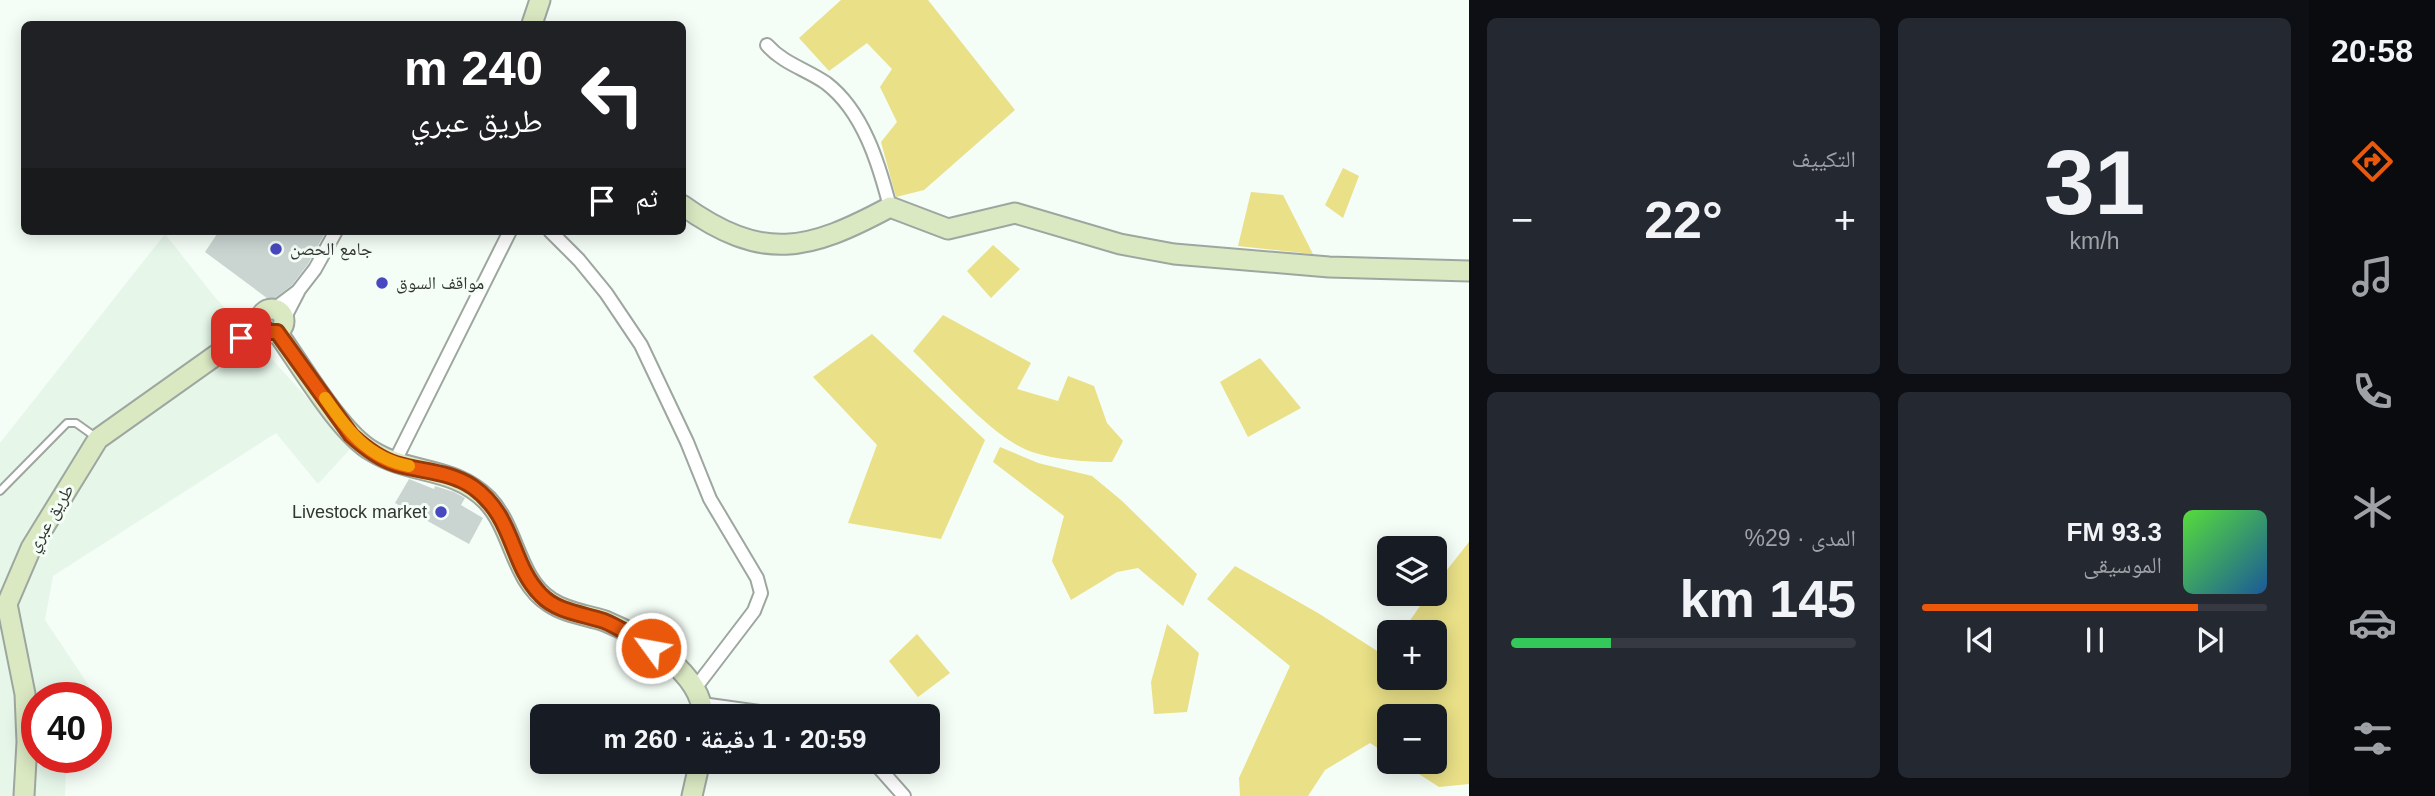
<!DOCTYPE html>
<html lang="ar">
<head>
<meta charset="utf-8">
<style>
	body { margin:0; font-family:Arial,"Noto Naskh Arabic",sans-serif; background:#242831; color:#f1f3f6; direction:rtl; height:100vh; display:flex; flex-direction:column; font-size:26px; white-space:nowrap }
	* { box-sizing:border-box; margin:0 }
	p { font-size:23px; color:#9ea1a6 }
	.icon { flex:none; width:38px; height:38px; fill:none; stroke:currentColor; stroke-width:2; stroke-linecap:round; stroke-linejoin:round }
	.map { position:relative; flex:1; overflow:hidden; direction:ltr }
	.drawer { display:flex; flex-direction:column; gap:18px; padding:18px; background:#0d0f14; width:840px }
	.drawer>* { flex:none }
	.guide { position:absolute; left:21px; top:21px; width:665px; height:214px; border-radius:10px; box-shadow:0 4px 18px #0003; direction:rtl; background:#202124; color:#fff; overflow:hidden }
	.fabs { position:absolute; left:1377px; top:536px; display:grid; gap:14px }
	.fabs a { display:grid; place-items:center; width:70px; height:70px; border-radius:10px; background:#171b24; box-shadow:0 4px 18px #0003; font-size:35px }
	.speed { position:absolute; left:21px; top:682px; display:flex; gap:14px; font-size:35px; font-weight:700; text-align:center }
	.speed>* { display:grid; place-content:center; width:91px; height:91px; border-radius:50%; background:#171b24; box-shadow:0 4px 18px #0003; line-height:1 }
	.speed .limit { border:10px solid #d22; background:#fff; color:#111 }
	.pin { position:absolute; display:grid; place-items:center; width:60px; height:60px; color:#fff; margin:-30px; border-radius:14px; box-shadow:0 4px 10px #0006 }
	.me { position:absolute; width:77px; margin:-38px; rotate:302deg; stroke-linejoin:round; filter:drop-shadow(0 0 5px #0008) }
	.turn { display:flex; align-items:center; gap:24px; height:147px; padding:0 28px; font-size:32px }
	.turn .icon { width:91px; height:91px; stroke-width:2.5 }
	.turn b { display:block; font-size:49px; line-height:60px }
	.then { display:flex; align-items:center; height:66px; padding:0 28px; background:#0003; gap:14px; font-size:26px }
	.big { font-size:52px; font-weight:700; line-height:1.1 }
	.drawer .widget { flex:1; display:flex; flex-direction:column; justify-content:center; gap:10px; min-width:0; padding:0 24px; border-radius:10px; background:#242831 }
	.drawer .dial { align-items:center; gap:0 }
	.dial b { font-size:91px; line-height:1 }
	.song { display:flex; align-items:center; gap:21px }
	.cover { width:84px; height:84px; border-radius:10px; background:linear-gradient(135deg,hsl(110 70% 55%),hsl(210 70% 35%)) }
	.played { height:7px; border-radius:4px; background:linear-gradient(90deg,#ea580c 80%,#363941 80%) }
	.keys { display:flex; justify-content:space-around; direction:ltr }
	.heat { display:flex; justify-content:space-between; align-items:center; font-size:38px; direction:ltr }
	.charge { height:10px; border-radius:5px; background:linear-gradient(90deg,#34c759 29%,#363941 0) }
	.drawer .tiles { flex:1; display:grid; gap:18px; grid-template-columns:repeat(2,1fr) }
	.trip { position:absolute; left:530px; top:704px; width:410px; height:70px; border-radius:10px; background:#171b24; box-shadow:0 4px 18px #0003; font-weight:700; line-height:70px; text-align:center; direction:rtl }
	main { display:flex; flex:1; min-height:0 }
	.dock { display:flex; flex-direction:column; width:126px; justify-content:space-around; align-items:center; background:#090b0e; color:#9ea1a6 }
	.dock .icon { width:49px; height:49px }
	.dock .active { color:#ea580c }
	.dock b { font-size:32px; color:#f1f3f6 }
	.map>svg:first-child { display:block }
	.built { fill:#e6f6e9 }
	.green { fill:#e9e087 }
	.building { fill:#cad5d2 }
	.lines { fill:none; stroke-linecap:round; stroke-linejoin:round }
	.lane-casing { stroke:#9ea6a0; stroke-width:10 }
	.street-casing { stroke:#9ea6a0; stroke-width:16 }
	.secondary-casing { stroke:#9ea6a0; stroke-width:23 }
	.lane { stroke:#fff; stroke-width:6 }
	.street { stroke:#fff; stroke-width:12 }
	.secondary { stroke:#dbe9c3; stroke-width:19 }
	.route-casing { stroke:#983908; stroke-width:18 }
	.route { stroke:#ea580c; stroke-width:12 }
	.slow { stroke:#f59e0b; stroke-width:12 }
	.poi-dot { fill:#4849bf; stroke:#f4fdf6; stroke-width:2.5 }
	.labels { text-anchor:middle; dominant-baseline:central; stroke-width:6; stroke-linejoin:round; paint-order:stroke }
	.poi-label { font-size:18px; fill:#323532; stroke:#f4fdf6; text-anchor:start }
	.street-label { font-size:18px; fill:#323532; stroke:#f4fdf6 }
</style>
</head>
<body>
<main>
<nav class="dock">
<b>20:58</b>
<svg class="icon active" aria-label="directions" viewBox="0 0 24 24"><path d="M12 3l9 9-9 9-9-9zM9 14v-3h6M13 9l2 2-2 2"/></svg>
<svg class="icon" aria-label="music" viewBox="0 0 24 24"><path d="M9 18V5l10-2v13"/><circle cx="6" cy="18" r="3"/><circle cx="16" cy="16" r="3"/></svg>
<svg class="icon" aria-label="phone" viewBox="0 0 24 24"><path d="M5 4h4l2 5-3 2q2 4 5 5l2-3 5 2v4C11 20 4 13 5 4z"/></svg>
<svg class="icon" aria-label="climate" viewBox="0 0 24 24"><path d="M12 3v18M4 7l16 10M4 17L20 7"/></svg>
<svg class="icon" aria-label="car" viewBox="0 0 24 24"><path d="M5 17H2v-5l4-1 3-4h7l3 4 3 1v5h-3M9 17h6M6 11h13"/><circle cx="7" cy="17" r="2"/><circle cx="17" cy="17" r="2"/></svg>
<svg class="icon" aria-label="filters" viewBox="0 0 24 24"><path d="M4 7h16M4 17h16"/><circle cx="9" cy="7" r="2"/><circle cx="15" cy="17" r="2"/></svg>
</nav>
<section class="drawer">
<div class="tiles">
<div class="widget dial"><b>31</b><p>km/h</p></div>
<div class="widget"><p>التكييف</p>
<div class="heat"><a>−</a><b class="big">22°</b><a>+</a></div>
</div>
<div class="widget">
<div class="song"><i class="cover"></i><div><b>93.3 FM</b><p>الموسيقى</p></div></div>
<div class="played"></div>
<div class="keys"><svg class="icon" aria-label="previous" viewBox="0 0 24 24"><path d="M18 5L8 12l10 7zM5 5v14"/></svg><svg class="icon" aria-label="pause" viewBox="0 0 24 24"><path d="M8 5v14M16 5v14"/></svg><svg class="icon" aria-label="next" viewBox="0 0 24 24"><path d="M6 5l10 7-10 7zM19 5v14"/></svg></div>
</div>
<div class="widget"><p>المدى · 29%</p><b class="big">145 km</b><div class="charge"></div></div>
</div>
</section>
<div class="map">
<svg width="1469" height="796" viewBox="0 0 1469 796">
	<rect width="100%" height="100%" fill="#f4fdf6"/>
	<path class="built" d="M 165,234 L 214,296 L 352,447 L 318,484 L 276,433 L 53,576 L 45,620 L 95,695 L 92,698 L 37,698 L 37,758 L 66,758 L 65,796 L 0,796 L 0,443 Z"/>
	<path class="green" d="M 841,0 L 928,0 L 1015,110 L 924,190 L 896,197 L 881,142 L 897,122 L 880,87 L 892,69 L 867,43 L 829,71 L 799,38 Z
		M 1343,168 L 1359,176 L 1343,218 L 1325,205 Z
		M 1251,192 L 1283,195 L 1313,254 L 1238,246 Z
		M 993,245 L 1020,269 L 991,298 L 967,271 Z
		M 943,315 L 1031,363 L 1017,389 L 1058,401 L 1068,376 L 1094,386 L 1107,423 L 1123,441 L 1112,462 C 1086,462 1057,460 1032,452 C 995,440 942,379 913,351 Z
		M 872,334 L 985,440 L 941,539 L 848,523 L 877,445 L 813,377 Z
		M 1260,358 L 1301,408 L 1248,437 L 1220,382 Z
		M 1000,447 L 1038,463 L 1092,476 L 1121,500 L 1197,574 L 1183,606 L 1138,568 L 1117,572 L 1071,600 L 1052,561 L 1064,516 L 993,462 Z
		M 1469,542 L 1469,784 L 1439,787 L 1399,761 L 1435,761 L 1435,716 L 1390,716 L 1389,755 L 1370,743 L 1325,770 L 1308,796 L 1240,796 L 1239,778 L 1290,666 L 1207,599 L 1235,566 L 1318,613 L 1385,656 L 1389,650 L 1390,677 L 1435,677 L 1435,632 L 1402,632 L 1429,593 L 1435,593 L 1435,585 Z
		M 1167,624 L 1199,653 L 1187,712 L 1154,714 L 1151,682 Z
		M 917,634 L 950,673 L 918,697 L 889,661 Z"/>
	<path class="building" d="M 219,231 L 326,231 L 308,264 L 292,285 L 271,301 L 205,252 Z
		M 409,479 L 434,489 L 435,486 L 454,492 L 465,498 L 461,505 L 483,518 L 469,544 L 395,503 Z"/>
	<g class="lines">
		<g class="lane-casing">
			<path id="lane" d="M 0,491 L 67,423 L 76,423 L 97,438"/>
		</g>
		<g class="street-casing">
			<path id="street" d="M 767,45 C 784,64 806,69 826,83 C 863,111 879,164 890,207
				M 550,231 L 579,260 L 606,293 L 641,345 L 687,442 L 710,499 L 757,578 L 761,593 L 754,611 L 696,687
				M 274,309 L 298,291 L 315,269 L 336,231
				M 284,319 L 298,292
				M 394,463 L 510,231
				M 702,704 L 790,716
				M 873,761 L 904,796"/>
		</g>
		<g class="secondary-casing">
			<path id="secondary" d="M 532,24 L 540,0
				M 682,205 C 763,263 808,251 890,207 L 948,229 L 1015,213 L 1120,244 L 1174,254 L 1329,267 L 1469,271
				M260 321a12 12 0 1 1 24 0a12 12 0 1 1-24 0Z
				M 277,332 C 300,364 340,433 372,451 C 411,475 453,466 487,500 C 515,529 515,580 550,602 C 566,613 587,615 605,621 C 642,636 702,673 703,716
				M 24,796 L 27,742 L 25,694 L 7,604 L 31,548 L 98,439 L 260,324
				M 692,796 L 700,761"/>
		</g>
		<use href="#lane" class="lane"/>
		<use href="#street" class="street"/>
		<use href="#secondary" class="secondary"/>
	</g>
	<g class="lines">
		<g class="route-casing">
			<path id="route" d="M 241,338 L 260,324 L 269,332 L 277,332 L 351,435 C 364,447 380,459 396,464 C 423,472 449,471 473,487 C 515,517 510,564 541,595 C 557,612 583,614 604,621 C 621,628 636,638 651,648"/>
		</g>
		<use href="#route" class="route"/>
		<path class="slow" d="M 325,398 C 347,430 368,458 409,466"/>
	</g>
	<g class="poi-dot">
		<circle cx="276" cy="249" r="7"/>
		<circle cx="382" cy="283" r="7"/>
		<circle cx="441" cy="512" r="7"/>
	</g>
	<g class="labels">
		<g class="poi-label">
			<text x="290" y="249">جامع الحصن</text>
			<text x="396" y="283">مواقف السوق</text>
			<text x="427" y="512" text-anchor="end">Livestock market</text>
		</g>
		<g class="street-label">
			<text transform="translate(50 518) rotate(-59)">طريق عبري</text>
		</g>
	</g>
</svg>
<div class="fabs">
<a><svg class="icon" aria-label="layers" viewBox="0 0 24 24"><path d="M12 4l9 5-9 5-9-5zM3 14l9 5 9-5"/></svg></a>
<a>+</a>
<a>−</a>
</div>
<div class="speed"><div class="limit">40</div></div>
<div class="pin" style="left:241px;top:338px;background:#d93025"><svg class="icon" aria-label="arrive" viewBox="0 0 24 24"><path d="M6 21V4h12l-3 4 3 4H6"/></svg></div>
<svg class="me" style="left:651px;top:648px" viewBox="-20 -20 40 40"><circle r="17" fill="#ea580c" stroke="#fff" stroke-width="3"/><path d="M0-11L8 9 0 5-8 9z" fill="#fff"/></svg>
<div class="trip">20:59 · 1 دقيقة · 260 m</div>
<div class="guide">
<div class="turn"><svg class="icon" aria-label="left" viewBox="0 0 24 24"><path d="M17 20v-9H6M10 6l-5 5 5 5"/></svg><div><b>240 m</b>طريق عبري</div></div>
<div class="then">ثم<svg class="icon" aria-label="arrive" viewBox="0 0 24 24"><path d="M6 21V4h12l-3 4 3 4H6"/></svg></div>
</div>
</div>
</main>
</body>
</html>
